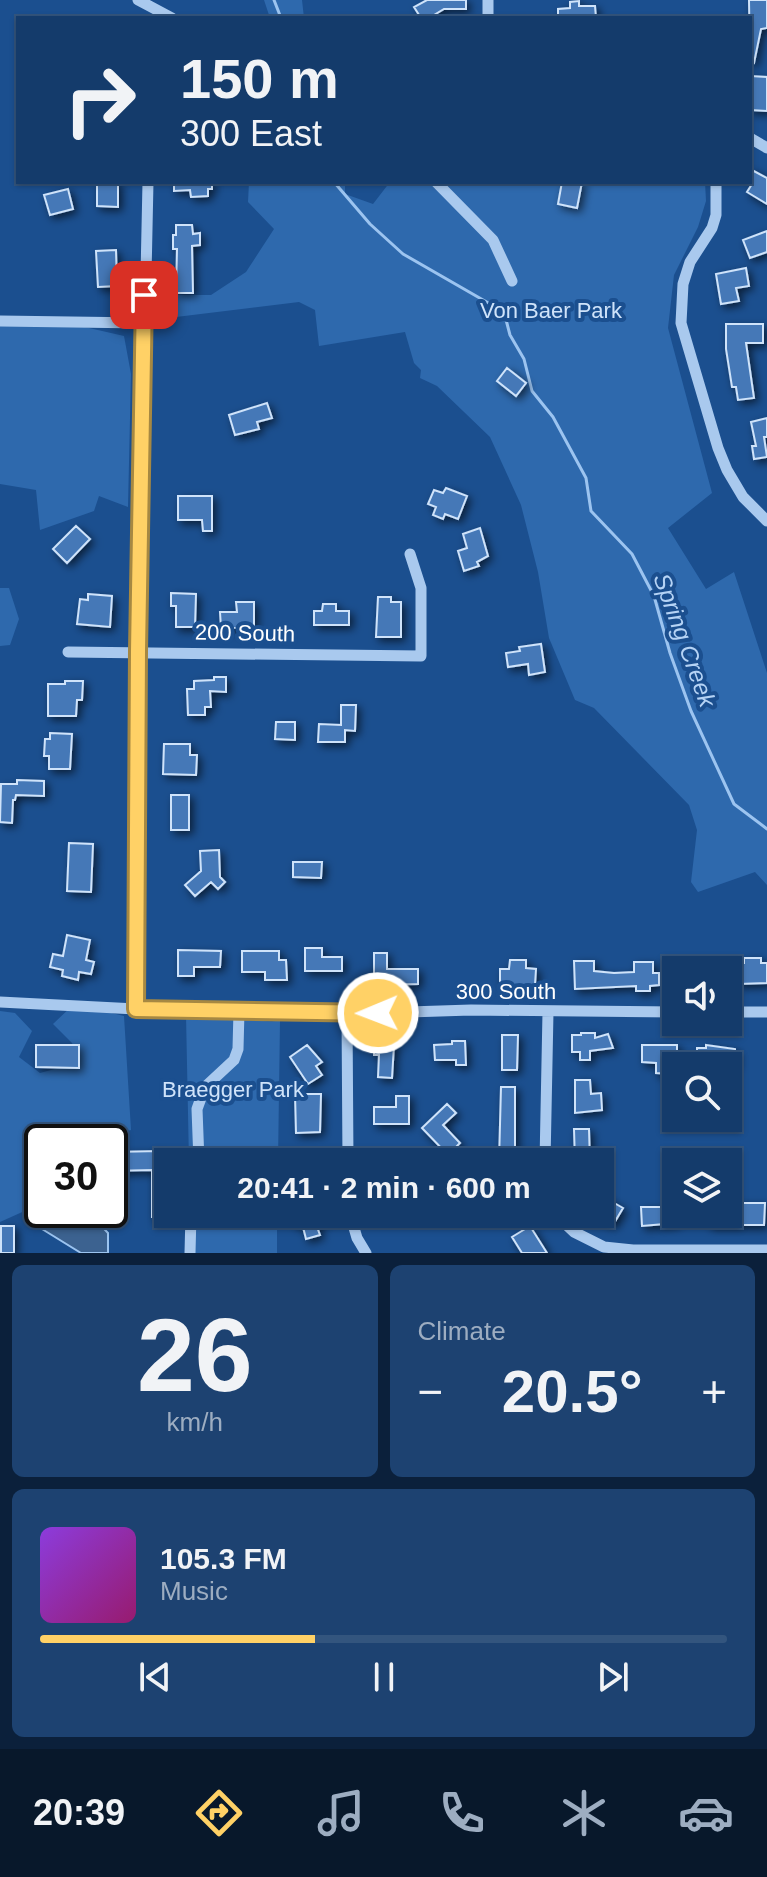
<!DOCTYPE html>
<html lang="en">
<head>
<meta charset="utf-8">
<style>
	body { margin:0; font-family:Arial,sans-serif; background:#1d4271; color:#f1f3f6; height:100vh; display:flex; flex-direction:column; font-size:30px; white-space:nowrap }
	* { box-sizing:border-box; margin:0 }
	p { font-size:26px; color:#9dadc1 }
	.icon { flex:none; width:44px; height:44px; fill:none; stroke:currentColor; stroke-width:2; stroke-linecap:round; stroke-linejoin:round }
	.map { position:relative; height:1253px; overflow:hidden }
	.details { display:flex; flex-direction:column; gap:12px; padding:12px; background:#0b203b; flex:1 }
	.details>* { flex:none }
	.hud { position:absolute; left:16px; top:16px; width:736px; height:168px; border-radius:0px; box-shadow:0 2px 6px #0004,0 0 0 2px #33557e; background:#143b6b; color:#f1f3f6; overflow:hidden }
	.controls { position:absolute; left:662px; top:956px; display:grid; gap:16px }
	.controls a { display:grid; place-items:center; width:80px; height:80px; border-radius:0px; background:#143b6b; box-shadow:0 2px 6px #0004,0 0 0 2px #33557e; font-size:40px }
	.speed { position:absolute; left:24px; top:1124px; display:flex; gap:16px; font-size:40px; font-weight:700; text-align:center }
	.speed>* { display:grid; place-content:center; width:104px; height:104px; border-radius:50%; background:#143b6b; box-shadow:0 2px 6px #0004,0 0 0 2px #33557e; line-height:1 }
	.speed .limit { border:4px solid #111; border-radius:12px; background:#fff; color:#111 }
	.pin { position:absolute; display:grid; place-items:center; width:68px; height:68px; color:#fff; margin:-34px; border-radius:16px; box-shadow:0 4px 12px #0006 }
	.me { position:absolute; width:88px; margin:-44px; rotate:269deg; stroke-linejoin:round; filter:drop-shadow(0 0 6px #0008) }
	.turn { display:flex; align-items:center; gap:28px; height:168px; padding:0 32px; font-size:36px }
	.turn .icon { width:104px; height:104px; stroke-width:2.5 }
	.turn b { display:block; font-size:56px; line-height:68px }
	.big { font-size:60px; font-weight:700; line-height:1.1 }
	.details .widget { flex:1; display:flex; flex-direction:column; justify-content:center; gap:12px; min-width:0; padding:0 28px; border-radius:12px; background:#1d4271 }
	.details .dial { align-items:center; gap:0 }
	.dial b { font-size:104px; line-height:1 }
	.song { display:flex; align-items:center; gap:24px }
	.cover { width:96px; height:96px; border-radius:12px; background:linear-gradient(135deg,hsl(270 70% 55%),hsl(320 70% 35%)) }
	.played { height:8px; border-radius:4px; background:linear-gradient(90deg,#ffd166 40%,#33557e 40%) }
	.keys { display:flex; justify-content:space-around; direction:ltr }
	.heat { display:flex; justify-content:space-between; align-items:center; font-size:44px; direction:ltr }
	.details .tiles { flex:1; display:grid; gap:12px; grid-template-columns:1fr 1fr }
	.widget:last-child { grid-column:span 2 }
	.trip { position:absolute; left:154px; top:1148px; width:460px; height:80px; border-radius:0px; background:#143b6b; box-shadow:0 2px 6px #0004,0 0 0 2px #33557e; font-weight:700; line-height:80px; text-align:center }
	.dock { display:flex; height:128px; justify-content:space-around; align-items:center; background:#08182b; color:#9dadc1 }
	.dock .icon { width:56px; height:56px }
	.dock .selected { color:#ffd166 }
	.dock b { font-size:36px; color:#f1f3f6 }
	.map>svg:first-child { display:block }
	.green { fill:#2e69ad }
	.water { fill:#3c6290; stroke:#9cc4f0; stroke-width:2 }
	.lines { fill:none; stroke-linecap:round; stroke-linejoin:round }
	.stream { stroke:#9cc4f0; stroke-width:3 }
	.building { fill:#4478b7; stroke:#cfe3fa; stroke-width:2; filter:url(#shadow) }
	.minor { stroke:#a9c9ee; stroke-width:11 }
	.route-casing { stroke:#a68842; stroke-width:20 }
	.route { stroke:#ffd166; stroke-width:14 }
	.labels { text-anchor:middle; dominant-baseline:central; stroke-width:8; stroke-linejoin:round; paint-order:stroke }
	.park-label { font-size:22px; fill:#cfe3fa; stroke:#1b4f8f }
	.street-label { font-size:22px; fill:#fff; stroke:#1b4f8f }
	.water-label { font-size:24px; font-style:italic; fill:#b5d3f5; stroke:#1b4f8f }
</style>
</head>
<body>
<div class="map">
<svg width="767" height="1253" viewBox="0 0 767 1253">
	<defs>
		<filter id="shadow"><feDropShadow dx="3.5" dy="3.5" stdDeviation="4" flood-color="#0009"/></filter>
	</defs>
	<rect width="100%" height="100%" fill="#1b4f8f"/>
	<path class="green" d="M 264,0 L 302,0 L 304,18 L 270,18 Z
		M 249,182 L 345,182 L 345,194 L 373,204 L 390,182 L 705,182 L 706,201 L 698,227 L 674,275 L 668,328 L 712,493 L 668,528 L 706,589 L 734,572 L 767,673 L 767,885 L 755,872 L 698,892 L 691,882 L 697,830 L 689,805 L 594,708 L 575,700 L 549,638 L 538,572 L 521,505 L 490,437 L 437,386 L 420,378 L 421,370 L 414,363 L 405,332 L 319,346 L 315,310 L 299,302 L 168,318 L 156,310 L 160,295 L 211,295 L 246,272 L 274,229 L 248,202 Z
		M 0,324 L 76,325 L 124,336 L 131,374 L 128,507 L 99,496 L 94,511 L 40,530 L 36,490 L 0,484 Z
		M 0,588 L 9,588 L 19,619 L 10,645 L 0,646 Z
		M 74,1004 L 124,1016 L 131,1130 L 94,1142 L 42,1142 L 42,1170 L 29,1209 L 0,1222 L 0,1011 L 15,1013 L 32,1031 L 19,1057 L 40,1073 L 80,1062 L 72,1043 L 53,1024 Z
		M 186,1015 C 218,1017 248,1022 280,1021 L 278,1162 L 189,1162 Z
		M 191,1214 L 277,1214 L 277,1253 L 193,1253 Z"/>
	<path class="water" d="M 27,1202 L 42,1202 L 42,1210 C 74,1210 86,1208 108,1233 L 108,1253 L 81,1253 L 29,1221 Z"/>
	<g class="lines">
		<path class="stream" d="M 274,0 L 281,18
			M 334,182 L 370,224 L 403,254 L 504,312 L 510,335 L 524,359 L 532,391 L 553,417 L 586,478 L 591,511 L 632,554 L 654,596 L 670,653 L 691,711 L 734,804 L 767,829"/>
	</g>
	<path class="building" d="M 427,0 L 466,0 L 466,9 L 444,9 L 429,18 L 421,18 L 414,7 Z
		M 749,0 L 767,0 L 767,28 L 761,29 L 754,63 L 750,62 Z
		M 579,1 L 579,6 L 595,6 L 596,18 L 558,18 L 558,9 L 570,8 L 570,2 Z
		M 750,76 L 767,77 L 767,111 L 750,110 Z
		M 750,169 L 767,178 L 767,204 L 747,192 L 752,184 Z
		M 97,182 L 118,183 L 118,207 L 97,206 Z
		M 174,182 L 212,182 L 212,189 L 208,189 L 208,196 L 191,197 L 190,190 L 174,191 Z
		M 562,182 L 582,182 L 577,208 L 558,204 Z
		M 68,189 L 73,209 L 50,215 L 44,195 Z
		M 176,225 L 192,225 L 193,234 L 200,233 L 200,245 L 192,246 L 193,293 L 176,293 L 177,249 L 173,249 L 173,235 L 176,235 Z
		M 767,231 L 767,252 L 750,258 L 743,240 Z
		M 116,250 L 117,286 L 98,287 L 96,251 Z
		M 746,268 L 749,286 L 736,288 L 739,301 L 721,304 L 716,274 Z
		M 726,324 L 763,324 L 763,343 L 746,343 L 754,398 L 738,400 L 736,387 L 732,387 L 726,349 Z
		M 507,368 L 526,383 L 516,396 L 497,381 Z
		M 267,403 L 272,418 L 257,422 L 259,429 L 235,435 L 229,415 Z
		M 767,418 L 767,437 L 764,437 L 767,457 L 754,459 L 752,446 L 756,446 L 751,422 Z
		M 446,488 L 467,496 L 458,519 L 445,514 L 443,519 L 433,515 L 436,507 L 428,504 L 434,490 L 443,493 Z
		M 178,496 L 212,496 L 212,531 L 203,531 L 202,520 L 178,520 Z
		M 76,526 L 90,539 L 67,563 L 53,549 Z
		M 480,528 L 488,556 L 477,562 L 479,566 L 464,571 L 458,551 L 467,548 L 463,534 Z
		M 171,593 L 196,594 L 195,627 L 176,627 L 176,606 L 171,606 Z
		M 88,594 L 112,596 L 110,627 L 77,624 L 80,599 L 88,600 Z
		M 378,597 L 391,597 L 391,602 L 401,602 L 401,637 L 376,637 Z
		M 236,602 L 254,602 L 254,628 L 221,628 L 220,612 L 237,612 Z
		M 323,604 L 336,604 L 336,611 L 349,611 L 349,625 L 314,625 L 314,611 L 322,611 Z
		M 541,644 L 545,672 L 529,675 L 528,664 L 508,667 L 506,653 L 520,651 L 519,647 Z
		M 214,677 L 226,677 L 226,692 L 210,691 L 211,707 L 205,707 L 205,715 L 188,715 L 187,689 L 194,689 L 194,681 L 214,680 Z
		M 65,681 L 83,681 L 82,700 L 77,700 L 76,716 L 48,716 L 48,684 L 65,684 Z
		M 341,705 L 356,705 L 355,731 L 345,730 L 345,742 L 318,742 L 319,724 L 341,725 Z
		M 276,722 L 295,722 L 295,740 L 275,739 Z
		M 50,733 L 72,734 L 70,769 L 49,769 L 49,756 L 44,756 L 45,739 L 50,739 Z
		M 164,744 L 190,744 L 190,755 L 197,755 L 196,775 L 163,774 Z
		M 17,780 L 44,781 L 44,796 L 16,795 L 15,800 L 13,800 L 12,823 L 0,822 L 1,784 L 17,784 Z
		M 171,795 L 189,795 L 189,830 L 171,830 Z
		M 69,843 L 93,844 L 91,892 L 67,891 Z
		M 219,850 L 220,877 L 225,882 L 218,889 L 211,882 L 195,896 L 185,885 L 201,871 L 200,851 Z
		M 293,862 L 322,862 L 321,878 L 293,877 Z
		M 67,935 L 90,940 L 86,960 L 94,962 L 91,974 L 79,972 L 78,980 L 62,976 L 63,970 L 50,967 L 53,954 L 63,956 Z
		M 305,948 L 322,948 L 322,957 L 342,957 L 342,971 L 305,971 Z
		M 178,950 L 221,951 L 220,967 L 194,967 L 194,976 L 178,976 Z
		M 242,951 L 279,951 L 279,960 L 286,960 L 287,980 L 265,980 L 265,972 L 242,972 Z
		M 374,953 L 387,953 L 387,969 L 418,969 L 418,984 L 374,985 Z
		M 744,958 L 761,958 L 761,963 L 767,963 L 767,983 L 738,984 L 738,963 L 744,963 Z
		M 510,960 L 526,960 L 526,968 L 536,969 L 535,985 L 500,985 L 500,969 L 509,969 Z
		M 574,961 L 594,961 L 594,971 L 614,973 L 634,972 L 634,962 L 653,962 L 653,973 L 659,973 L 659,985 L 650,986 L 650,991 L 636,991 L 636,986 L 575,989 Z
		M 581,1033 L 595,1033 L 595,1038 L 608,1034 L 613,1048 L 590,1051 L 590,1060 L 580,1060 L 580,1052 L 572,1052 L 572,1035 L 581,1035 Z
		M 502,1035 L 518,1035 L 517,1070 L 502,1070 Z
		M 452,1041 L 465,1041 L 466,1065 L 456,1065 L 456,1060 L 435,1060 L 434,1045 L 452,1044 Z
		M 374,1044 L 394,1045 L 392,1078 L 378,1077 L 379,1055 L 374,1055 Z
		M 36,1045 L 79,1045 L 79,1068 L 36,1067 Z
		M 307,1045 L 322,1062 L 316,1066 L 322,1075 L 308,1084 L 290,1057 Z
		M 642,1045 L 677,1045 L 677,1064 L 669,1064 L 669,1074 L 656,1073 L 656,1063 L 642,1062 Z
		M 706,1045 L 735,1049 L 735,1065 L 697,1066 L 697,1048 L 706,1048 Z
		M 575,1080 L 590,1080 L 591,1094 L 601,1093 L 602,1110 L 575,1113 Z
		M 501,1087 L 515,1087 L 515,1162 L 499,1162 Z
		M 295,1094 L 321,1094 L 320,1132 L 296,1133 Z
		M 396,1096 L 409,1096 L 409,1124 L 374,1124 L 374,1107 L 396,1107 Z
		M 447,1104 L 456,1113 L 443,1125 L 460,1143 L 448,1155 L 422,1128 Z
		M 574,1129 L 589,1129 L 590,1162 L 575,1162 Z
		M 161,1151 L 162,1180 L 168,1180 L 168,1217 L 152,1217 L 152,1170 L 110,1171 L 110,1152 Z
		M 600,1195 L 623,1208 L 613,1225 L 600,1218 Z
		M 737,1203 L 765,1203 L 764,1225 L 709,1225 L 709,1214 L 737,1214 Z
		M 641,1207 L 676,1207 L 676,1223 L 642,1226 Z
		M 292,1214 L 324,1214 L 325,1221 L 316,1224 L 320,1235 L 306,1239 L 302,1223 L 295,1225 Z
		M 1,1226 L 14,1226 L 14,1253 L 1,1253 Z
		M 530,1226 L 547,1253 L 522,1253 L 512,1237 Z"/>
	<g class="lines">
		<path class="minor" d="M 138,0 L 172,18
			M 488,18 L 488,0
			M 750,138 L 767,148
			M 436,182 L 493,240 L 512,281
			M 716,182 L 716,215 L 712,228 L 690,262 L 683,284 L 681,323 L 718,448 L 727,470 L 743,497 L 767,521
			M 0,321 L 143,323
			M 68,652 L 421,656 L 421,588 L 410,554
			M 0,1002 L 136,1009 L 347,1014 L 471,1010 L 676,1012
			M 136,1009 L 138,651 L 148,182
			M 728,1012 L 767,1012
			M 347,1014 L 348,1162
			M 348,1161 L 375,1162
			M 199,1162 L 197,1109 L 205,1087 L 234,1060 L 238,1049 L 239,1011
			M 545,1162 L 548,1012
			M 350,1214 L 357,1238 L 366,1253
			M 555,1214 L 574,1232 L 604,1247 L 633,1250 L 767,1250
			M 190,1253 L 191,1214"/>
	</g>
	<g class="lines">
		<g class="route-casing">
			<path id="route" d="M 144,295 L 138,651 L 136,1009 L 378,1013"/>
		</g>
		<use href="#route" class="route"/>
	</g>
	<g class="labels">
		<g class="park-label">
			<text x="551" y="310">Von Baer Park</text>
			<text x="233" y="1089">Braegger Park</text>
		</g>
		<g class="street-label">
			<text transform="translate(245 633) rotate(1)">200 South</text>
			<text x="506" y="991">300 South</text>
		</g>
		<g class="water-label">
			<text transform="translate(685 640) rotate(70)">Spring Creek</text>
		</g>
	</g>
</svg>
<div class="controls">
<a><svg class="icon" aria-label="sound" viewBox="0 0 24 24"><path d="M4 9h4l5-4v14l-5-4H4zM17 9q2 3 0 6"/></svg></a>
<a><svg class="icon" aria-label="search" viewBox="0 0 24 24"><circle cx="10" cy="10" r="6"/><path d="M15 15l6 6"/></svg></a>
<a><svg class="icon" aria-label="layers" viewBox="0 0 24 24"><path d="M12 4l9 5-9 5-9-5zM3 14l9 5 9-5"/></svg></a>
</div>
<div class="speed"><div class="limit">30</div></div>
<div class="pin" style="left:144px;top:295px;background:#d93025"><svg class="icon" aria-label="arrive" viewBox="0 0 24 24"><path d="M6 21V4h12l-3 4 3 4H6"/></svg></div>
<svg class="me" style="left:378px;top:1013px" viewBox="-20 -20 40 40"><circle r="17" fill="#ffd166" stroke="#fff" stroke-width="3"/><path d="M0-11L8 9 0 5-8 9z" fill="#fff"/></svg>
<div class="trip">20:41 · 2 min · 600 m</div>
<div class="hud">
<div class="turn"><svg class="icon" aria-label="right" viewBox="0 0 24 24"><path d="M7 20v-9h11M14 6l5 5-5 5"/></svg><div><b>150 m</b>300 East</div></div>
</div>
</div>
<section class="details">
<div class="tiles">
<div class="widget dial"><b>26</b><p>km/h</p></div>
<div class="widget"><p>Climate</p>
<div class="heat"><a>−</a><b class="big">20.5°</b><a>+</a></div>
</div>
<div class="widget">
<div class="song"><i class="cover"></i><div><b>105.3 FM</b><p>Music</p></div></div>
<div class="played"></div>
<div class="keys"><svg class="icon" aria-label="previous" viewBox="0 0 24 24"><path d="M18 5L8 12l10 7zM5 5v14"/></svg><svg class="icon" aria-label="pause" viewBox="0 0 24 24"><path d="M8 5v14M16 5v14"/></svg><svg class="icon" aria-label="next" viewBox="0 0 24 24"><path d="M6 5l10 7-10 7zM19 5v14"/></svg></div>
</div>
</div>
</section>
<nav class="dock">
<b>20:39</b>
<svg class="icon selected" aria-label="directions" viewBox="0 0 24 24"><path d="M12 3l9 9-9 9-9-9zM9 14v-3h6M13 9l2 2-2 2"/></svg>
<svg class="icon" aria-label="music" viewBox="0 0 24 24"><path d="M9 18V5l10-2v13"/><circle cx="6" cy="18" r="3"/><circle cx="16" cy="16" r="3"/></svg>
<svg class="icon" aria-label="phone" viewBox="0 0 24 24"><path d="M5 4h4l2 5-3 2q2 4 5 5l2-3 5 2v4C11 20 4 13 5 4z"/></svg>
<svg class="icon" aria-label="climate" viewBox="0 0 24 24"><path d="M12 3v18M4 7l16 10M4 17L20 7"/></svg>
<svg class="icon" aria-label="car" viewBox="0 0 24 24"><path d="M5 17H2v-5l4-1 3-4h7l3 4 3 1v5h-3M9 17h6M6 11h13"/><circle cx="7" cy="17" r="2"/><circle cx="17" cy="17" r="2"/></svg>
</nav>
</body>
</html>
